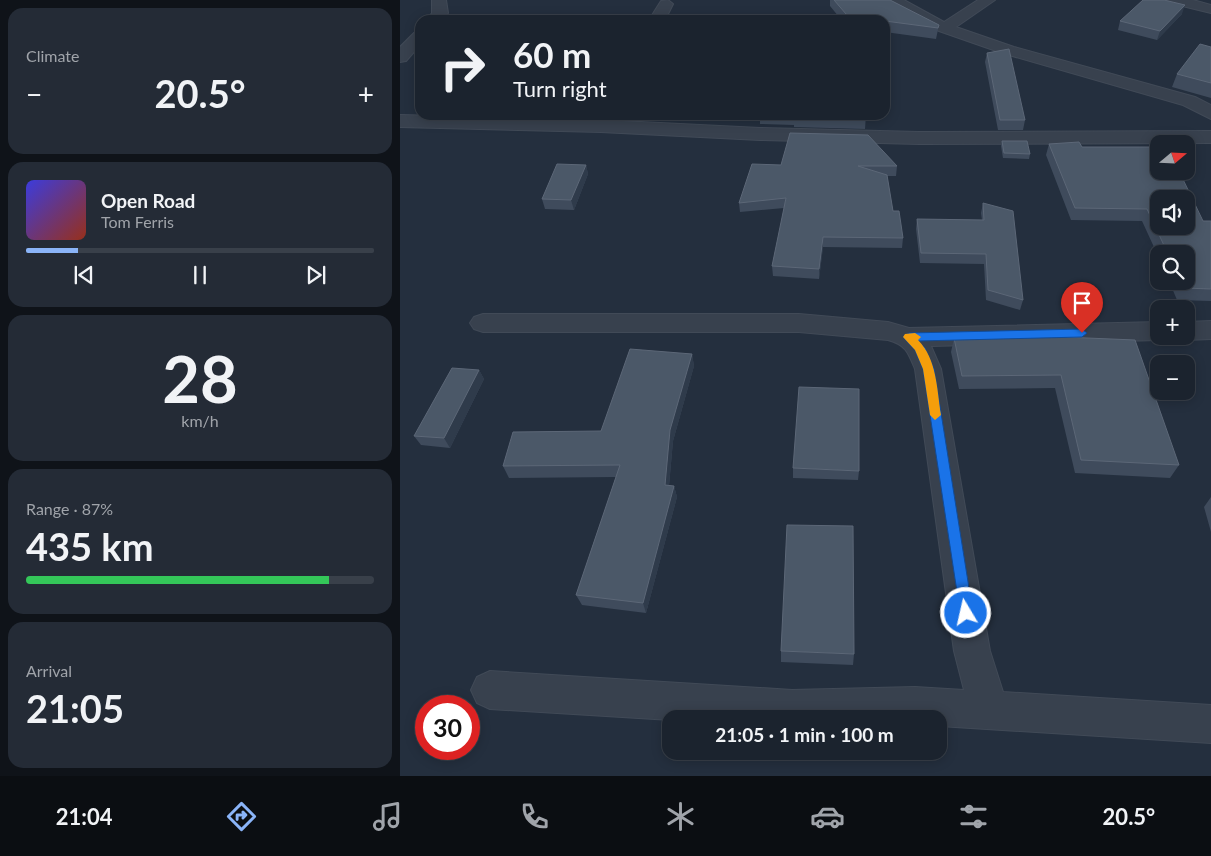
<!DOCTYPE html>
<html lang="en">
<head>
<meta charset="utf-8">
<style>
	body { margin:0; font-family:Lato,sans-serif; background:#242b36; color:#f1f3f6; height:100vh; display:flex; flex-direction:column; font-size:19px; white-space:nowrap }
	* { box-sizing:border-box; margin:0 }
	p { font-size:16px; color:#a0a4aa }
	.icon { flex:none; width:28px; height:28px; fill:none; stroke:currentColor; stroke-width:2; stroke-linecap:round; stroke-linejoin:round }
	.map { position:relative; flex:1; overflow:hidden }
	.drawer { display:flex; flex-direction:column; gap:8px; padding:8px; background:#0f1319; width:400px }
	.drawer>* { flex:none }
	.banner { position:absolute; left:15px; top:15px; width:475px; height:105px; border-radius:15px; box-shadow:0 2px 12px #0003,0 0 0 1px #39404a; background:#1b232e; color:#f1f3f6; overflow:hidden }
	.needle { width:32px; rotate:71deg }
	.tools { position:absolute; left:750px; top:135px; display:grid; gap:10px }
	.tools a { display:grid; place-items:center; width:45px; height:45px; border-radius:10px; background:#1b232e; box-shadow:0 2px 12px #0003,0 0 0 1px #39404a; font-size:25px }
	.speed { position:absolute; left:15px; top:695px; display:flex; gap:10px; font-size:25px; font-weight:700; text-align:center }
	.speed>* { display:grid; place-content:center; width:65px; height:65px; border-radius:50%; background:#1b232e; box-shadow:0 2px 12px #0003,0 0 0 1px #39404a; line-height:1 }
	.speed .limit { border:8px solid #d22; background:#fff; color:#111 }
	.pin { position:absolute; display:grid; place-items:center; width:42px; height:42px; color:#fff; margin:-51px -21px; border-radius:50% 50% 50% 0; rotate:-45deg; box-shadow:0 0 5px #0007 }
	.pin .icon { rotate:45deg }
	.me { position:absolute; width:55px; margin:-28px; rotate:351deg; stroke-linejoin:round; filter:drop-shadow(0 0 4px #0008) }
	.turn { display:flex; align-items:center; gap:18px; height:105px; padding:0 15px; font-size:22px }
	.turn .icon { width:65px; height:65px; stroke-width:2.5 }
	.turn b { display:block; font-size:35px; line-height:42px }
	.big { font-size:38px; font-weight:700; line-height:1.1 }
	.drawer .card { flex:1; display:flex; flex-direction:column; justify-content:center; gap:8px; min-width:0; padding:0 18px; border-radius:15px; background:#242b36 }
	.drawer .dial { align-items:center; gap:0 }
	.dial b { font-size:65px; line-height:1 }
	.song { display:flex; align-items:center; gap:15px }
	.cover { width:60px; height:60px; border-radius:8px; background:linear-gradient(135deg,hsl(240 70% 55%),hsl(10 70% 35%)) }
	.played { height:5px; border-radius:2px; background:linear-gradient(90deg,#8ab4f8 15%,#39404a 15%) }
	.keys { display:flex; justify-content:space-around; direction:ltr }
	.heat { display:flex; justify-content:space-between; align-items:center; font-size:28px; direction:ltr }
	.charge { height:8px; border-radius:4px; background:linear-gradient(90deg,#34c759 87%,#39404a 0) }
	.trip { position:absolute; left:262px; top:710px; width:285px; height:50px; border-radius:15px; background:#1b232e; box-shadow:0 2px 12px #0003,0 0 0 1px #39404a; font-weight:700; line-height:50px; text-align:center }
	.tab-bar { display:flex; height:80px; justify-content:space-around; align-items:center; background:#0b0e12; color:#a0a4aa }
	.tab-bar .icon { width:35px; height:35px }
	.tab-bar .selected { color:#8ab4f8 }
	.tab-bar b { font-size:22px; color:#f1f3f6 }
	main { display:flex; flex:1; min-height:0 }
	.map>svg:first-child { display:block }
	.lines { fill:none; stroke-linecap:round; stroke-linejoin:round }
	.minor-casing { stroke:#414a57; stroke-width:2 }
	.minor { fill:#38414e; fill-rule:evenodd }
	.wall { fill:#3f4b5c }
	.shaded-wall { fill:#2f3b4b }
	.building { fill:#4b5868; stroke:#5c6777; fill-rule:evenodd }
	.route { fill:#1a73e8; stroke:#114b97 }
	.slow { fill:#f59e0b }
</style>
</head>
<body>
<main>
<section class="drawer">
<div class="card"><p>Climate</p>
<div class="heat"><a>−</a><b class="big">20.5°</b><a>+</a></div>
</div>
<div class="card">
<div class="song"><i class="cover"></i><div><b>Open Road</b><p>Tom Ferris</p></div></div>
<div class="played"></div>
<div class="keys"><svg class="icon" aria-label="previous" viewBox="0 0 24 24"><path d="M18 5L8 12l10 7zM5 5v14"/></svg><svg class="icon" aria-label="pause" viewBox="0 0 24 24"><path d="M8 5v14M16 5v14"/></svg><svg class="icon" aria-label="next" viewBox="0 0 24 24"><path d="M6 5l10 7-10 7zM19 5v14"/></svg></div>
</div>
<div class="card dial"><b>28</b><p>km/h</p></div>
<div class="card"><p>Range · 87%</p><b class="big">435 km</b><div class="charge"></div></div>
<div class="card"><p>Arrival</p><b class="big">21:05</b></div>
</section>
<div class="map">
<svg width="811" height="776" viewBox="0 0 811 776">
	<rect width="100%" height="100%" fill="#242f3e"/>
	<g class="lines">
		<g class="minor-casing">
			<path id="minor" d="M 32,0 L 46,0 L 48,13 L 43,20 L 27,20 L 32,13 Z
				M 268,0 L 273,4 L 265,20 L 249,20 L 261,1 Z
				M 486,0 L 504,0 L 544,22 L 578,0 L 595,0 L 556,27 L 614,47 L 795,97 L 811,105 L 811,119 L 783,105 L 602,53 L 539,31 L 488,3 Z
				M 768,0 L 793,0 L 811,5 L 811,13 L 770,3 Z
				M 20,31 L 20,45 L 6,61 L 0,62 L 0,47 L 14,33 Z
				M 0,115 L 201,120 L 360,128 L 519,132 L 811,131 L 811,143 L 519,144 L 360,140 L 201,132 L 0,127 Z
				M 83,314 L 399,314 L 488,322 L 509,328 L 759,322 L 759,336 L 768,337 L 759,340 L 531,346 L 541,369 L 590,651 L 603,692 L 811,705 L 811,743 L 539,726 L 539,719 L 271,719 L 271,720 L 90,709 L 77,703 L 71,690 L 77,677 L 90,671 L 392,690 L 515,687 L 564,690 L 554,651 L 515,369 C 508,352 506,345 488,340 L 399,332 L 83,332 L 74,329 L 70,323 L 74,317 Z
				M 811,321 L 811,339 L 786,340 L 776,336 L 786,336 L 786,322 Z"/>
		</g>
		<use href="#minor" class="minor"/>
	</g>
	<path class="wall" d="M 430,0 L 490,0 L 539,25 L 536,39 L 485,32 L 485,20 L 431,20 L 439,17 L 430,6 Z
		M 782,14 L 757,40 L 718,30 L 720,21 Z
		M 811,47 L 811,98 L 772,87 L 777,74 Z
		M 587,53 L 625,120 L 623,130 L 598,130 L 585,62 Z
		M 360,115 L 466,115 L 465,129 L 394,127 L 394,125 L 360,124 Z
		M 602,141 L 630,154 L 629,159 L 603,158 L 601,146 Z
		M 649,144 L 682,147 L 803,221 L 811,221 L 811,301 L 777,300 L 769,281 L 786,281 L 786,254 L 759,254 L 759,258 L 742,221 L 671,220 L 646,155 Z
		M 186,165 L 188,174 L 174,210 L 145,209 L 142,199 Z
		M 381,165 L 497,166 L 496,176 L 487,176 L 493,211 L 503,238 L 502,248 L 423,247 L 419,279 L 373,276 L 372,266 L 384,208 L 340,212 L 339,203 Z
		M 583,203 L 623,300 L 620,310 L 586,300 L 584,264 L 520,263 L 516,229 L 517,219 L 582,220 L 581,213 Z
		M 663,337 L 779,465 L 770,478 L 675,473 L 655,388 L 559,389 L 551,352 L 554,338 Z
		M 292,354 L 294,366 L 273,441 L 269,486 L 274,486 L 277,497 L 246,613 L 182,605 L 176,595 L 216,477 L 109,478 L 103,466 L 201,431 Z
		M 79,370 L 84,379 L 50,448 L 21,445 L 14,436 Z
		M 393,468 L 459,471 L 458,480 L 393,478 Z
		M 811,497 L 811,532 L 804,507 Z
		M 381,651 L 454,654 L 453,665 L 381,662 Z"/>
	<path class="shaded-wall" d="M 785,5 L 782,14 L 757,40 L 760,31 Z
		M 186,165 L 188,174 L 174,210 L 171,200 Z
		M 423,237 L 423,247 L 419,279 L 419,269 Z
		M 292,354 L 294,366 L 273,441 L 268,496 L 265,485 L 270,430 Z
		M 79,370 L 84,379 L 50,448 L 44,438 Z
		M 274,486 L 277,497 L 246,613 L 243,603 Z"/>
	<path class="building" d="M 434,0 L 490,0 L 539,25 L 538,28 L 485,21 L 485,20 L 476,20 L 449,16 L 446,14 L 446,20 L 431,20 L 446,14 Z
		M 743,0 L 764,0 L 785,5 L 760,31 L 720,21 Z
		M 800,44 L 811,47 L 811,83 L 777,74 Z
		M 609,49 L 625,120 L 600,120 L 587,53 Z
		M 394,115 L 466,115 L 466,117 L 394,116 Z
		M 390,133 L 468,135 L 497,166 L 458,166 L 487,175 L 493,211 L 499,211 L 503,238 L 423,237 L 419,269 L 372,266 L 386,198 L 339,203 L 352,164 L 381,165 Z
		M 602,141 L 627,141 L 630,154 L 604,153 Z
		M 679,142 L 682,147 L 759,147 L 759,171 L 779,171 L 803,221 L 811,221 L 811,289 L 784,288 L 781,281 L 786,281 L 786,254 L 768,254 L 747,209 L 675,208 L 649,144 ZM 759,199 L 786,199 L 786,226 L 759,226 Z
		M 157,164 L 186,165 L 171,200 L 142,199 Z
		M 583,203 L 613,211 L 623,300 L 588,290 L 586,254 L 521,253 L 517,219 L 584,220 Z
		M 663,337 L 735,340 L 779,465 L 681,460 L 661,375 L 562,376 L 554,338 Z
		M 230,349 L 292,354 L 270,430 L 265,485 L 274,486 L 243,603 L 176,595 L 220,465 L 103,466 L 113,432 L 201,431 Z
		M 52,368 L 79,370 L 44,438 L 14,436 Z
		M 399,387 L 459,389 L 459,471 L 393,468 Z
		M 387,525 L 453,526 L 454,654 L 381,651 Z"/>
	<path class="route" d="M 682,329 L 687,333 L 682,337 L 518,341 L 525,348 L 534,369 L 573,613 L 571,618 L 566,620 L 561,618 L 523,369 L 515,350 L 503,337 L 509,333 Z"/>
	<path class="slow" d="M 515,333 L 521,337 L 518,340 C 537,359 537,390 541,415 L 535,420 L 530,415 L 523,369 L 515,350 L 503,337 L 505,334 Z"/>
</svg>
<div class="tools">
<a><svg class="needle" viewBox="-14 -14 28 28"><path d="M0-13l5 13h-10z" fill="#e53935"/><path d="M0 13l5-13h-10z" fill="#a0a4aa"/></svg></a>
<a><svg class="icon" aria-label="sound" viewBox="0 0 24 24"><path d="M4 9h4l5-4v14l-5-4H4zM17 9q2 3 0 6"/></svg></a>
<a><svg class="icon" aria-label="search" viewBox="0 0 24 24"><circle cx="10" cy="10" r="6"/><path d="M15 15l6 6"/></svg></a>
<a>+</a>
<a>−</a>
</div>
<div class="speed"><div class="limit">30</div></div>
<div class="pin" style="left:682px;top:333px;background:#d93025"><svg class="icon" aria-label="arrive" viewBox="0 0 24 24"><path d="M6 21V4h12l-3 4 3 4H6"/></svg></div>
<svg class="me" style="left:566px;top:613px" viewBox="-20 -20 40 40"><circle r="17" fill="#1a73e8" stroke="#fff" stroke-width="3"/><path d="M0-11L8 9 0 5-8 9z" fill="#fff"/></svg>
<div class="trip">21:05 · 1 min · 100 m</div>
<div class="banner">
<div class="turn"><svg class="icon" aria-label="right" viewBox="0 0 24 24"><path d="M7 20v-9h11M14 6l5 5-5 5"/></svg><div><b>60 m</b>Turn right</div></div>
</div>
</div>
</main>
<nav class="tab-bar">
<b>21:04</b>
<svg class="icon selected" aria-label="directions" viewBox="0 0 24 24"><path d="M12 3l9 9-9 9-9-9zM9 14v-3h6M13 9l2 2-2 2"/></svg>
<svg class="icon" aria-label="music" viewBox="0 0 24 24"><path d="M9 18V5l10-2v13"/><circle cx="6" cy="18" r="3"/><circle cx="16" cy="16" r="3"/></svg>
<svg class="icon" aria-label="phone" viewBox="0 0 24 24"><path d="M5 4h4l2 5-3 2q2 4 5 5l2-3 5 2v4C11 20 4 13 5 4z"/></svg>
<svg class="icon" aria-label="climate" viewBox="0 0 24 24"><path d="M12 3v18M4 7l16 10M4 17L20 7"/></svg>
<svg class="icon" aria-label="car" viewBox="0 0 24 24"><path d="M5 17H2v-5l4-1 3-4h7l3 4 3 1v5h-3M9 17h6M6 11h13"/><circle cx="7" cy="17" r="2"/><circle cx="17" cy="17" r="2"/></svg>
<svg class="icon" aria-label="filters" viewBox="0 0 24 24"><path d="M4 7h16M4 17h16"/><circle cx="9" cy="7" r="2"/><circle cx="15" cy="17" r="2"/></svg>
<b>20.5°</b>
</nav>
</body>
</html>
